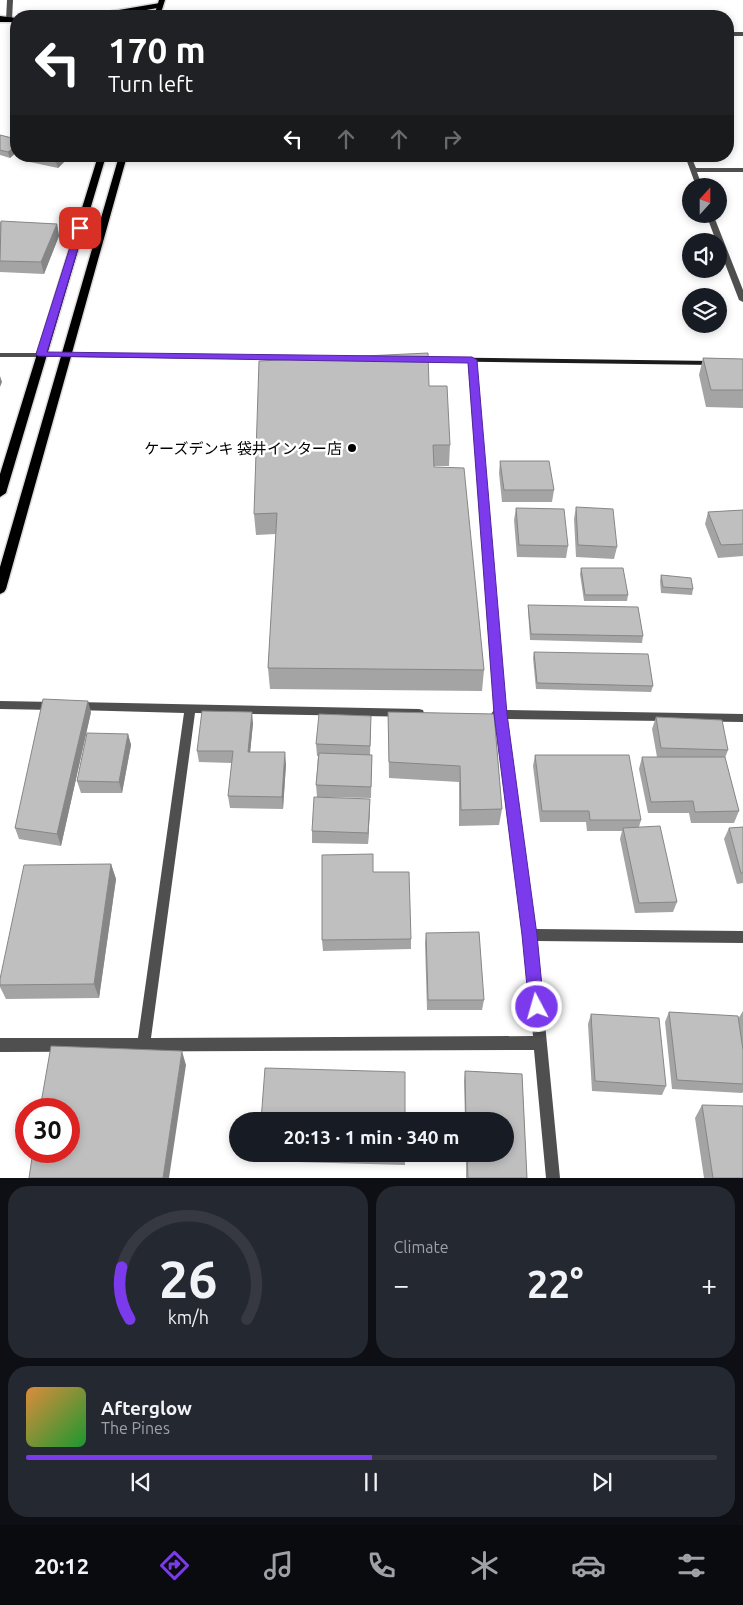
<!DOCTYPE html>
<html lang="en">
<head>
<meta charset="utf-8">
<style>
	body { margin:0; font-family:Ubuntu,"Noto Sans JP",sans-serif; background:#242831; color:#f1f3f6; height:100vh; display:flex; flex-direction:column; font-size:19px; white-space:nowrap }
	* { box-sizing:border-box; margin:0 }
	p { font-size:16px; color:#9ea1a6 }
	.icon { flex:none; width:28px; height:28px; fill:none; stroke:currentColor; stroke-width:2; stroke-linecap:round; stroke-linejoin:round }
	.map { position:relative; height:1178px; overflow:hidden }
	.sheet { display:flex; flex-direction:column; gap:8px; padding:8px; background:#0d0f14; flex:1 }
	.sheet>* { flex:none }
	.hud { position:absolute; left:10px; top:10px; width:724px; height:152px; border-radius:20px; box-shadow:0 2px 8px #0003; background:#202124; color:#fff; overflow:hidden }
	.needle { width:32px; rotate:21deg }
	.fabs { position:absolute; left:682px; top:178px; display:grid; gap:10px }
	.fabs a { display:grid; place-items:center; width:45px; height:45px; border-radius:50%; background:#171b24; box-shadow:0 2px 8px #0003; font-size:25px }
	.speed { position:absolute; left:15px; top:1098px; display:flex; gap:10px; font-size:25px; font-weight:700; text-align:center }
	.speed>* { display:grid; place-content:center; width:65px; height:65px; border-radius:50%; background:#171b24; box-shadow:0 2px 8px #0003; line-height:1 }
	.speed .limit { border:8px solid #d22; background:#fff; color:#111 }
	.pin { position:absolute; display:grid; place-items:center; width:42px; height:42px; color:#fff; margin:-21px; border-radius:10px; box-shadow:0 2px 8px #0006 }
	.me { position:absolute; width:55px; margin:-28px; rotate:354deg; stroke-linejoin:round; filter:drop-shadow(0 0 4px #0008) }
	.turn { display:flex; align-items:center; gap:18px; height:105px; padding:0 15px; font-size:22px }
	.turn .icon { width:65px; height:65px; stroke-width:2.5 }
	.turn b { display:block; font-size:35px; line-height:42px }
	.lanes { display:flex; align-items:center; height:48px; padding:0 15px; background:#0003; justify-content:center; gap:25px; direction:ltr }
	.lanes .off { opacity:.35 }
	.big { font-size:38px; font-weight:600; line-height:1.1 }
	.sheet .card { flex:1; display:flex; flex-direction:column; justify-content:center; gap:8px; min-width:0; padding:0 18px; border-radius:20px; background:#242831 }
	.sheet .dial { align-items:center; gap:0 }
	.dial svg { height:130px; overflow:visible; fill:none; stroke:#363941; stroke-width:7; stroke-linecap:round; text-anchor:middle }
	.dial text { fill:#f1f3f6; stroke:none }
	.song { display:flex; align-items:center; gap:15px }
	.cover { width:60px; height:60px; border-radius:8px; background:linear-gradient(135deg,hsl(30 70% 55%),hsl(130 70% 35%)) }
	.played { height:5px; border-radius:2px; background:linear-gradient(90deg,#7c3aed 50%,#363941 50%) }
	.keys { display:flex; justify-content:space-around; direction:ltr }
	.heat { display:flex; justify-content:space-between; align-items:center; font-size:28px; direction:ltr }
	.sheet .tiles { flex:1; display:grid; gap:8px; grid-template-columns:1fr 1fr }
	.card:last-child { grid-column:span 2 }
	.trip { position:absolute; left:229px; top:1112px; width:285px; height:50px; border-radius:25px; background:#171b24; box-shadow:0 2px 8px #0003; font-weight:600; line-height:50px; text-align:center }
	.tabs { display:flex; height:80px; justify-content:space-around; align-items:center; background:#090b0e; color:#9ea1a6 }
	.tabs .icon { width:35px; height:35px }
	.tabs .active { color:#7c3aed }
	.tabs b { font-size:22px; color:#f1f3f6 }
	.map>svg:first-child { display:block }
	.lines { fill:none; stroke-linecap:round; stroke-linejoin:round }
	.primary-casing { stroke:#dbdbdb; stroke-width:3 }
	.highway-casing { stroke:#dbdbdb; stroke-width:3 }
	.lane { fill:#4f4f4f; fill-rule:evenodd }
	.street { fill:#4f4f4f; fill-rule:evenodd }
	.secondary { fill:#1c1c1c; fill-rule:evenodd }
	.primary { fill:#000; fill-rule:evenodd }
	.highway { fill:#000; fill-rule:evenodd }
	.wall { fill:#a4a4a4 }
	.shaded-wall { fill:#868686 }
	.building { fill:#bfbfbf; stroke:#868686 }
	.route { fill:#7c3aed; stroke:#51269a }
	.poi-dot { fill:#000; stroke:#fff; stroke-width:2 }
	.labels { text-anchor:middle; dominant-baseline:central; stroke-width:5; stroke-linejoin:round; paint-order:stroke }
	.poi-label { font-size:15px; fill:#000; stroke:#fff; text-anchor:end }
</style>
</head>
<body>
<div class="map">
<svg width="743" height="1178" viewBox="0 0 743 1178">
	<rect width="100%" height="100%" fill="#fff"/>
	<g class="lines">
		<g class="primary-casing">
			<path id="primary" d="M 159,0 L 165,0 L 160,16 L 154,16 Z
				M 98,156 L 106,156 L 6,493 L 0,497 L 0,474 Z
				M 119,156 L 127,156 L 6,589 L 4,592 L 0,594 L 0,567 Z"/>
		</g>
		<g class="highway-casing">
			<path id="highway" d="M 160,3 L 163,3 L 163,7 L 113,16 L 97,16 L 101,13 Z
				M 0,16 L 16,18 L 16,22 L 0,22 Z"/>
		</g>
		<path class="lane" d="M 7,0 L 13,0 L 12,20 L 9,22 L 6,20 Z
			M 728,32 L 743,32 L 743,36 L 728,36 Z
			M 685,156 L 691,156 L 696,168 L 743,168 L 743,172 L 697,172 L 702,186 L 696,186 Z
			M 706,214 L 713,214 L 743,290 L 743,302 L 739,300 L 719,248 L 719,241 L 716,241 Z"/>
		<path class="street" d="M 0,353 L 68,353 L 72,355 L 68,357 L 0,357 Z
			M 469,358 L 472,358 L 476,360 L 505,710 L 743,714 L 743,722 L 506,719 L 536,929 L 743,931 L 743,943 L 537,941 L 560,1178 L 546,1178 L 534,1050 L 0,1052 L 0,1038 L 138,1038 L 184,713 L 76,710 L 72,709 L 71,706 L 72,703 L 76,702 L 419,709 L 423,710 L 424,713 L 423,716 L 419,717 L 195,713 L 151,1038 L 533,1036 L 524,935 L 495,718 L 491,714 L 494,710 L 468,360 Z
			M 0,701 L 54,702 L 58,703 L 59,706 L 58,709 L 54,710 L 0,709 Z"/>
		<path class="secondary" d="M 65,353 L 327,356 L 331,358 L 327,360 L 68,357 L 64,355 Z
			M 413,357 L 714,361 L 718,363 L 714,365 L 416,361 L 412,359 Z"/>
		<use href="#primary" class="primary"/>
		<use href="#highway" class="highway"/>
	</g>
	<path class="wall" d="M 0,135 L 16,139 L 10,158 L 0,155 Z
		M 24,156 L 70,156 L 58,168 L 25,161 Z
		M 0,222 L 57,224 L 59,236 L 44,274 L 0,272 Z
		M 703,358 L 743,359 L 743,408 L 706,407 L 699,375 Z
		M 429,386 L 450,445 L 449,466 L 434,466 L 484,670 L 482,691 L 270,689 L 268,668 L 276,534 L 256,535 L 254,514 Z
		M 500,461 L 554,490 L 552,502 L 502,502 L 499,473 Z
		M 576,507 L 617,547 L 614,559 L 576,557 L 574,519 Z
		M 516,508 L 568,546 L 566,558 L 517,557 L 514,520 Z
		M 743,510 L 743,556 L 718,558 L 705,524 L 708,512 Z
		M 581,568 L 628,595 L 627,601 L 584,601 L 580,574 Z
		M 661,575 L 693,589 L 692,595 L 661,593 L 660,581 Z
		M 528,605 L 643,636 L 642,643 L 530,640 L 528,611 Z
		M 534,652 L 653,686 L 651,692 L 536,689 L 533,658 Z
		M 91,712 L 61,846 L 19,839 L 15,828 Z
		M 388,712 L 494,714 L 502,809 L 499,825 L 459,826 L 459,782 L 389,778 Z
		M 656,717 L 728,750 L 725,758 L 739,811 L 734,823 L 691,823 L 689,813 L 648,813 L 639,769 L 642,757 L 657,757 L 652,729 Z
		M 253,723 L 250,752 L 286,764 L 283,809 L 230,808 L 228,796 L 232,763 L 199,762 L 197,751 Z
		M 371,727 L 370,755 L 372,755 L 371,798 L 317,797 L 316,785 L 318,756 L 317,756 L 316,744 Z
		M 128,734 L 131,745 L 122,793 L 81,793 L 77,781 Z
		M 535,755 L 641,820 L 639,827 L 677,902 L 673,912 L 635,913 L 620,839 L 622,831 L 587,831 L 586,822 L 540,822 L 533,766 Z
		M 370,799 L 368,844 L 312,843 L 312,831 Z
		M 743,827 L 743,883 L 737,884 L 724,839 L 729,828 Z
		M 111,864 L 116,879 L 99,998 L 6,999 L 0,987 L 0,979 Z
		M 373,872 L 411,939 L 411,949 L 323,951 L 322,940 Z
		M 426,933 L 484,1000 L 482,1010 L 427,1010 L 425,943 Z
		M 743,1011 L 743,1092 L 742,1093 L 672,1089 L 665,1022 L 669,1012 L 738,1019 Z
		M 591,1014 L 666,1086 L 662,1095 L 592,1091 L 588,1024 Z
		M 465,1071 L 522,1074 L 527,1178 L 466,1178 L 466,1154 L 505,1154 L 505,1121 L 465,1121 L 464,1081 Z
		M 702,1105 L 743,1178 L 704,1178 L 695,1118 Z
		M 259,1154 L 405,1154 L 405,1165 L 261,1161 Z"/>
	<path class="shaded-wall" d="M 16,146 L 16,153 L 10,158 L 8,152 Z
		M 62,156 L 70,156 L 58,168 L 56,162 Z
		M 57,224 L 59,236 L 44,274 L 41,262 Z
		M 0,376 L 2,382 L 0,387 Z
		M 88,701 L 91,712 L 61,846 L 57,834 Z
		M 252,712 L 253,723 L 249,764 L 248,752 Z
		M 128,734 L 131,745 L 122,793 L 119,782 Z
		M 285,752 L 286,764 L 283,809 L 282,797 Z
		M 370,799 L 370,810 L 368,844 L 368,833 Z
		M 111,864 L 116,879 L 99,998 L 94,984 Z
		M 182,1051 L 186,1065 L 169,1178 L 163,1178 Z"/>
	<path class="building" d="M 0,135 L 16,139 L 16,146 L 8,152 L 0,150 Z
		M 26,156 L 62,156 L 56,162 Z
		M 1,221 L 57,224 L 41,262 L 0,261 Z
		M 428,353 L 429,386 L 447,386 L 450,445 L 433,445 L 434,467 L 464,468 L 484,670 L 268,668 L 277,513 L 254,514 L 259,361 Z
		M 703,358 L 743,359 L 743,390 L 711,390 Z
		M 500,461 L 549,461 L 554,490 L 504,490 Z
		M 576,507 L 613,509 L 617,547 L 578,545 Z
		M 516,508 L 564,509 L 568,546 L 519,545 Z
		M 743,510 L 743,544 L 721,545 L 708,512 Z
		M 581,568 L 623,568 L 628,595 L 585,595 Z
		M 661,575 L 691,578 L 693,589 L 663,587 Z
		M 528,605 L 638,607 L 643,636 L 531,634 Z
		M 534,652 L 648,654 L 653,686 L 537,683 Z
		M 43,699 L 88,701 L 57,834 L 15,828 Z
		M 202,711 L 252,712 L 248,752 L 285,752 L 282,797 L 228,796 L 233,751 L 197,751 Z
		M 388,712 L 494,714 L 502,809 L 461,810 L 460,766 L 389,762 Z
		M 319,714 L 371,716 L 370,746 L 316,744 Z
		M 656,717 L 722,720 L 728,750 L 661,748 Z
		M 87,733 L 128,734 L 119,782 L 77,781 Z
		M 319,753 L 372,755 L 371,787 L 316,785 Z
		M 535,755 L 629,755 L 641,820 L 590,820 L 589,811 L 542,811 Z
		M 642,757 L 725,757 L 739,811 L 695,812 L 693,801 L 651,802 Z
		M 314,797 L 370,799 L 368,833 L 312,831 Z
		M 660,826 L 677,902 L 639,903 L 623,828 Z
		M 743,827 L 743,873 L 741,873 L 729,828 Z
		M 373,854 L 373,872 L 409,872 L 411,939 L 322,940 L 322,855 Z
		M 111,864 L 94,984 L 0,985 L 0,979 L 24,865 Z
		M 479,932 L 484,1000 L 428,1000 L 426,933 Z
		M 669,1012 L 738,1016 L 743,1050 L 743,1084 L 677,1080 Z
		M 591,1014 L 659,1018 L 666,1086 L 595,1081 Z
		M 51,1046 L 182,1051 L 163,1178 L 29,1178 L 33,1151 L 69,1151 L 69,1109 L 40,1109 Z
		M 265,1068 L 405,1072 L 405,1121 L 261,1121 Z
		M 465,1071 L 522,1074 L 527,1178 L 468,1178 L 467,1154 L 505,1154 L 505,1121 L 466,1121 Z
		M 702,1105 L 743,1106 L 743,1178 L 713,1178 Z"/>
	<path class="route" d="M 80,226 L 84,228 L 47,352 L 472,357 L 477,360 L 507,714 L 537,935 L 544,1007 L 542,1012 L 537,1014 L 531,1012 L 529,1007 L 522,935 L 494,714 L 468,363 L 38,356 L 36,354 L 76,228 Z"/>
	<circle class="poi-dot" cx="352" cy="448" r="5"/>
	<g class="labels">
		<g class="poi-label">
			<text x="342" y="448">ケーズデンキ 袋井インター店</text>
		</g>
	</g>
</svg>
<div class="fabs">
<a><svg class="needle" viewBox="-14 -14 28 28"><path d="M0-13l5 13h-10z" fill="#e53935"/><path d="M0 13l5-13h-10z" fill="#9ea1a6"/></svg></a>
<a><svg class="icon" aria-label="sound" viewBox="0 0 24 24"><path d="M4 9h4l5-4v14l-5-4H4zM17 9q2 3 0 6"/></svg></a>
<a><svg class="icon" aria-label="layers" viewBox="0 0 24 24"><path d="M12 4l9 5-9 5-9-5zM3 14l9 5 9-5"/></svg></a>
</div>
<div class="speed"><div class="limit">30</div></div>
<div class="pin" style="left:80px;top:228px;background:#d93025"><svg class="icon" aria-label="arrive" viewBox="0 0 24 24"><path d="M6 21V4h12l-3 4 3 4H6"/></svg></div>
<svg class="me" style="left:537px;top:1007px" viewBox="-20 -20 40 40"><circle r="17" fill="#7c3aed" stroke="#fff" stroke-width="3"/><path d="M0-11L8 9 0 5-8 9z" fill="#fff"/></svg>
<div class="trip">20:13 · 1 min · 340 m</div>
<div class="hud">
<div class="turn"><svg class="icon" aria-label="left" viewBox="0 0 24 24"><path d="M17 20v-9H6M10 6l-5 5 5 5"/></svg><div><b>170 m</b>Turn left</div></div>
<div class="lanes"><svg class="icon" aria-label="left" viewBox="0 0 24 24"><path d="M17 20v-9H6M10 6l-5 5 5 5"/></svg><svg class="icon off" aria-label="ahead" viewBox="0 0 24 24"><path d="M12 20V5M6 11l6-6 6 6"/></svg><svg class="icon off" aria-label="ahead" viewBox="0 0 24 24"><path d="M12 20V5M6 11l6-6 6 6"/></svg><svg class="icon off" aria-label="right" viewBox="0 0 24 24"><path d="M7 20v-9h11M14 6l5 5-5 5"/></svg></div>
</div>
</div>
<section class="sheet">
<div class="tiles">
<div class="card dial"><svg viewBox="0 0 100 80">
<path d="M14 69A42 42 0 1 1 86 69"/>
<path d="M14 69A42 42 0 0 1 9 37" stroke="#7c3aed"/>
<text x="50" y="56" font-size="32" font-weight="700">26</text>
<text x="50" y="72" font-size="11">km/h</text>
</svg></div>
<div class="card"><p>Climate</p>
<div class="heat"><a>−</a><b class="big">22°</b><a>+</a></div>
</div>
<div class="card">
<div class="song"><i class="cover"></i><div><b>Afterglow</b><p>The Pines</p></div></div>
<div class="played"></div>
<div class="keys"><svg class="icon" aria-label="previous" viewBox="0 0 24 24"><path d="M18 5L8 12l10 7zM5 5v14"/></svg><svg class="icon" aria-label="pause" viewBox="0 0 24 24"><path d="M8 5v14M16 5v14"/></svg><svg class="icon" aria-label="next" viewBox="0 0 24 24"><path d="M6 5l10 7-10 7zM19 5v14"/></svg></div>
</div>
</div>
</section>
<nav class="tabs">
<b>20:12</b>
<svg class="icon active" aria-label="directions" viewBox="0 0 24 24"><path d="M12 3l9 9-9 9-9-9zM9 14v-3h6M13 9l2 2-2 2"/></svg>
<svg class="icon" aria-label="music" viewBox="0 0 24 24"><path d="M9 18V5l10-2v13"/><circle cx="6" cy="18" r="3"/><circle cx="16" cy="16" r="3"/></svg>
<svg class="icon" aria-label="phone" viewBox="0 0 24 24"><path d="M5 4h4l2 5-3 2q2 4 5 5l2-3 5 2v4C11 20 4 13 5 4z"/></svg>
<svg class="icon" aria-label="climate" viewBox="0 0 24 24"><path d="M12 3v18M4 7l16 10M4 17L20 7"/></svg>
<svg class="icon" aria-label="car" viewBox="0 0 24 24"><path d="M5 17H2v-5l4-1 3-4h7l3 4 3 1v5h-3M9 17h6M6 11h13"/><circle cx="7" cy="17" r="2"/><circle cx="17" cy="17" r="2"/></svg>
<svg class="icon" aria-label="filters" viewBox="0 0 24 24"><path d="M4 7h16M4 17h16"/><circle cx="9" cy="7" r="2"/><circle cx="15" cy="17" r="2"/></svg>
</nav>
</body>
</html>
